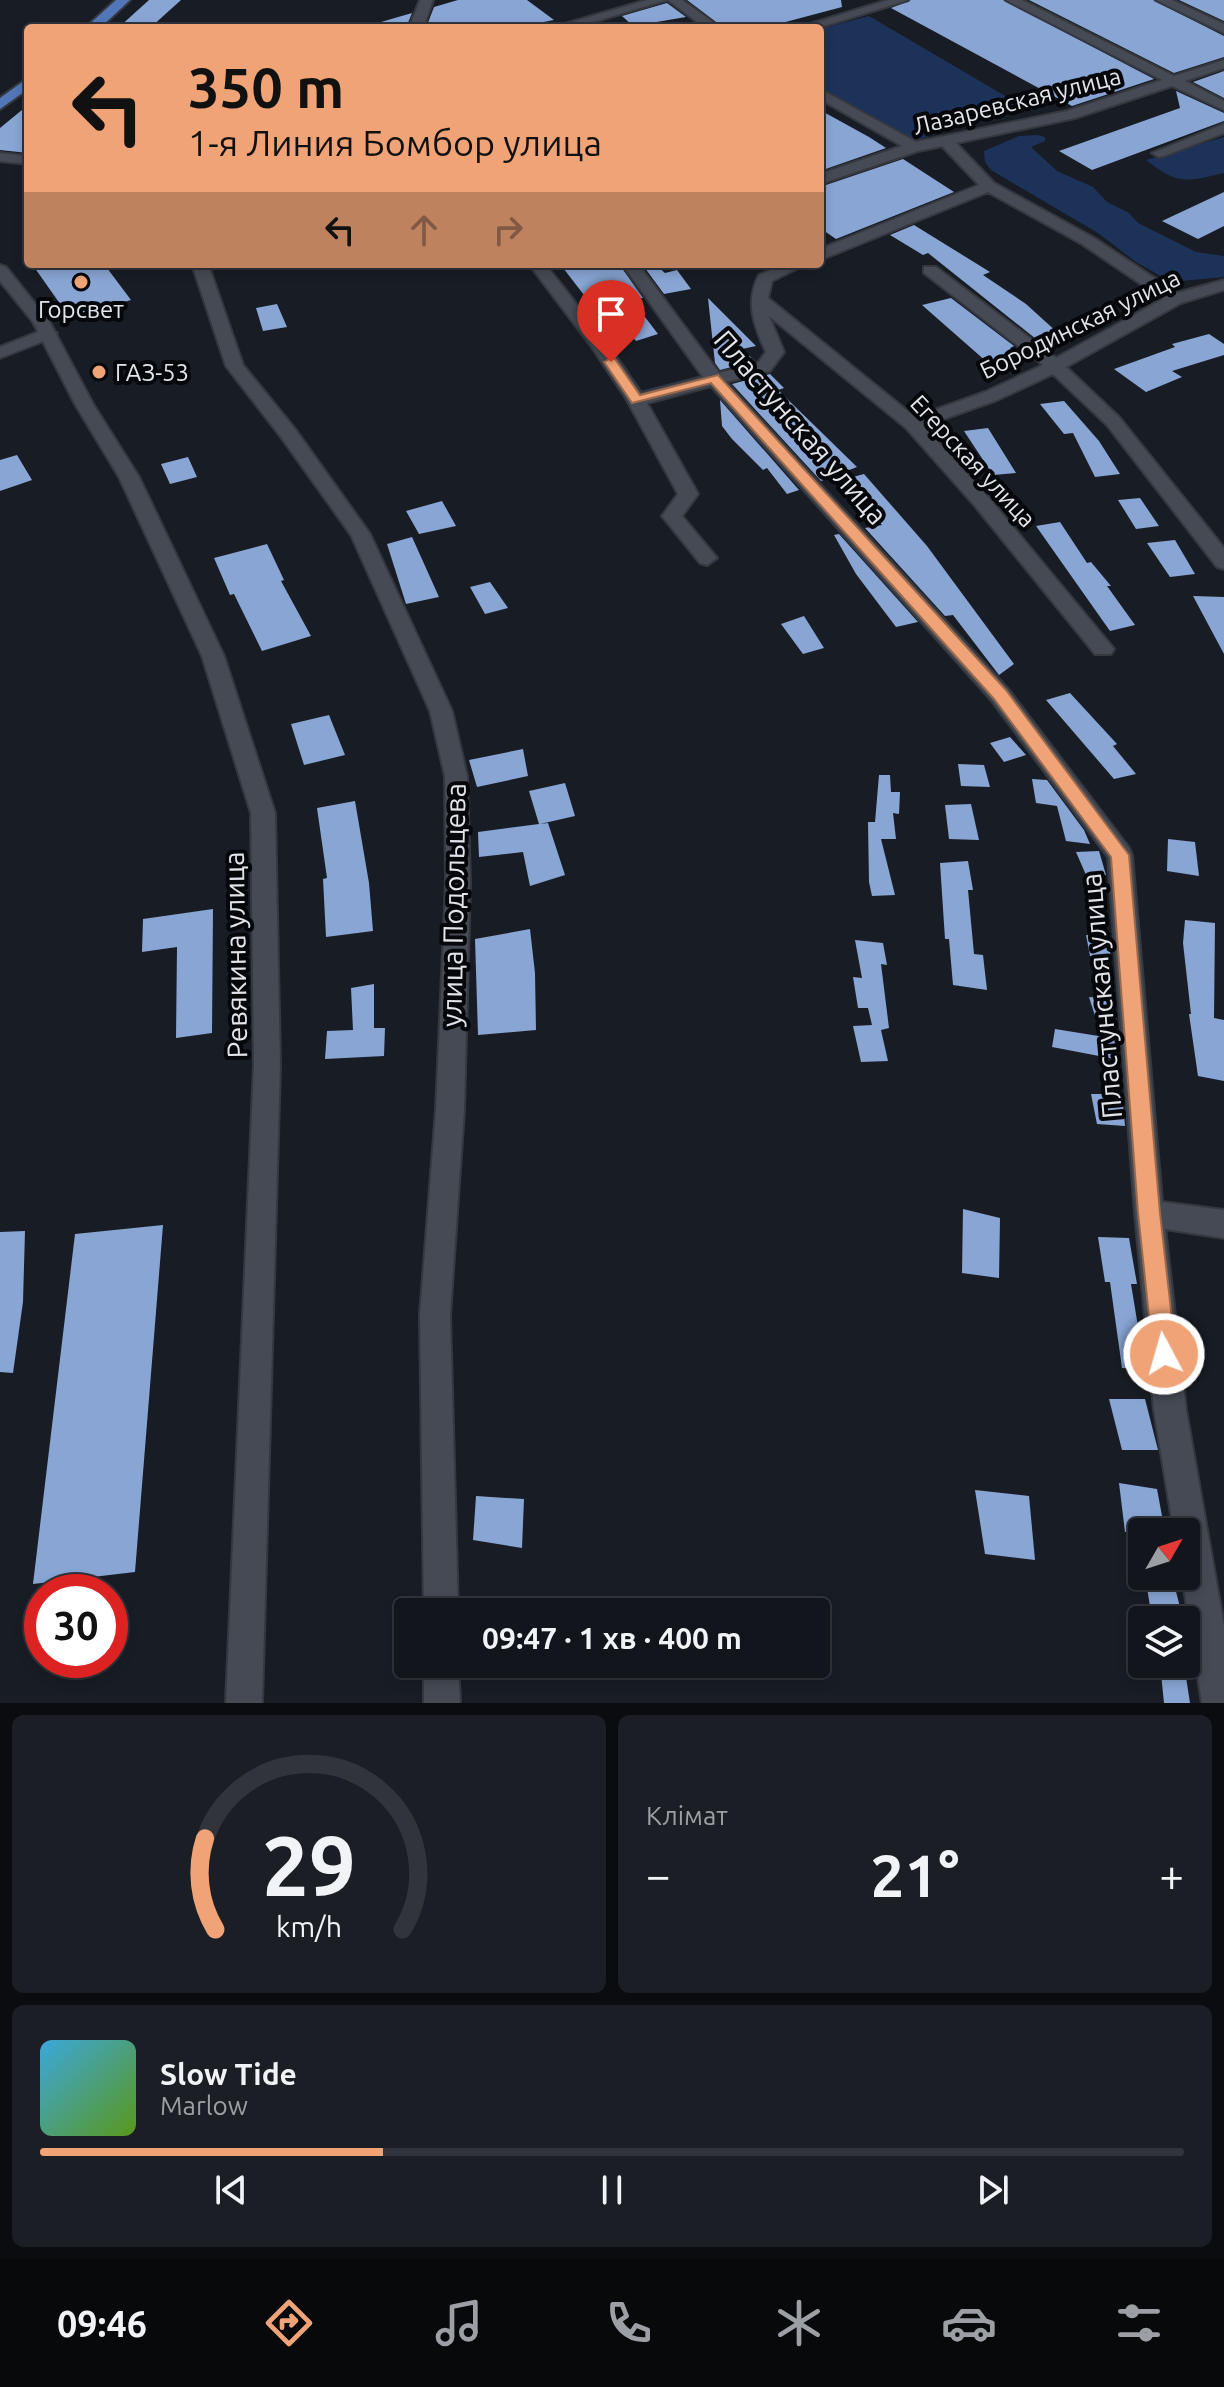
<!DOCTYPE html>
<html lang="uk">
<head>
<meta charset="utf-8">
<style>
	body { margin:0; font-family:Ubuntu,sans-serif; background:#1b1f25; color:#f1f3f6; height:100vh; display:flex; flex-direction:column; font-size:30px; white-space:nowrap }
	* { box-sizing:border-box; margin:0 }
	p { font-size:26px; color:#9c9fa3 }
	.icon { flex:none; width:44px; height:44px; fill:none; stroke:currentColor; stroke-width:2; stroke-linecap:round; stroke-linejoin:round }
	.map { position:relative; height:1703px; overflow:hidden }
	.sheet { display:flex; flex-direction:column; gap:12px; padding:12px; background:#0a0c0f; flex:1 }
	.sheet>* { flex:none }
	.banner { position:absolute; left:24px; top:24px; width:800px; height:244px; border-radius:8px; box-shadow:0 4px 12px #0003,0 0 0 2px #31353b; background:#efa377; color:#111; overflow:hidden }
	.needle { width:52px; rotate:51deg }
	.buttons { position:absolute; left:1128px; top:1518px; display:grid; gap:16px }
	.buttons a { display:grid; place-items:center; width:72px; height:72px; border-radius:8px; background:#12161c; box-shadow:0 4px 12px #0003,0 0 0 2px #31353b; font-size:40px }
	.speed { position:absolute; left:24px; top:1574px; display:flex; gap:16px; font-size:40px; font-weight:700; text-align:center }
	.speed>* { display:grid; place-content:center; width:104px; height:104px; border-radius:50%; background:#12161c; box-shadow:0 4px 12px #0003,0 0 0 2px #31353b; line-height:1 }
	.speed .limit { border:12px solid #d22; background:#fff; color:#111 }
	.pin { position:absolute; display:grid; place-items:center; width:68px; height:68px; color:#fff; margin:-82px -34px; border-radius:50% 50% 50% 0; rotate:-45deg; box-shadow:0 0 8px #0007 }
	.pin .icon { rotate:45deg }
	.me { position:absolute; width:88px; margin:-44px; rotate:354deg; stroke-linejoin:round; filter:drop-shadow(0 0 6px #0008) }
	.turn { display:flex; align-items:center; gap:28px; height:168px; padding:0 32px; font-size:36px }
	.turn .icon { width:104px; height:104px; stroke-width:2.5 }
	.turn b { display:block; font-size:56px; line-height:68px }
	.lanes { display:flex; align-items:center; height:76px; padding:0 32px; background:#0003; justify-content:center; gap:40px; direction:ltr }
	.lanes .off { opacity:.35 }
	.big { font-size:60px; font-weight:600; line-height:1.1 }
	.sheet .widget { flex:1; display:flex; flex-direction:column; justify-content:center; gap:12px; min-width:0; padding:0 28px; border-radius:12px; background:#1b1f25 }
	.sheet .dial { align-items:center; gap:0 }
	.dial svg { height:208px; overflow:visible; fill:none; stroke:#31353b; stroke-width:7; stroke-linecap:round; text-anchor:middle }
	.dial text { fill:#f1f3f6; stroke:none }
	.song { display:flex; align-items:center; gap:24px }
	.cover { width:96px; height:96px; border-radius:12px; background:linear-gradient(135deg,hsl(200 70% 55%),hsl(90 70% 35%)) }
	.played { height:8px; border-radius:4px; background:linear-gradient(90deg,#efa377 30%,#31353b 30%) }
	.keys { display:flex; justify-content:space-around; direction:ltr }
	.heat { display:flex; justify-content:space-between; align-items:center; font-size:44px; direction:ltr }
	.sheet .tiles { flex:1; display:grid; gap:12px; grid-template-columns:1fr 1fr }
	.widget:last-child { grid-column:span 2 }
	.trip { position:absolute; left:394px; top:1598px; width:436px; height:80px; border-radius:8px; background:#12161c; box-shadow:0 4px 12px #0003,0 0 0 2px #31353b; font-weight:600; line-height:80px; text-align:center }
	.menu { display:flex; height:128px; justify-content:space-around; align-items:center; background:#07090b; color:#9c9fa3 }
	.menu .icon { width:56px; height:56px }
	.menu .active { color:#efa377 }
	.menu b { font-size:36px; color:#f1f3f6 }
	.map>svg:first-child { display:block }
	.green { fill:#1c3259 }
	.building { fill:#89a5d4 }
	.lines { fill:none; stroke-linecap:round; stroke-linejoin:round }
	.minor-casing { stroke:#35383e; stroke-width:4 }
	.secondary-casing { stroke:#35383e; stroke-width:4 }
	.primary-casing { stroke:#35383e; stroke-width:4 }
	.minor { fill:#454a54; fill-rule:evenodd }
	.secondary { fill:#454a54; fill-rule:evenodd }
	.primary { fill:#5276b8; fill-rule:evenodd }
	.route { fill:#efa377; stroke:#9b6a4d; stroke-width:2 }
	.poi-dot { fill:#efa377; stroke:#06070b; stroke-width:3 }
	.labels { text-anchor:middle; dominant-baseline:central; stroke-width:8; stroke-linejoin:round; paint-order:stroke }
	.far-street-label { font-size:24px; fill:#e1e4ea; stroke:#06070b }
	.far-poi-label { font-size:24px; fill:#e1e4ea; stroke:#06070b }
	.street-label { font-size:28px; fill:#e1e4ea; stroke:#06070b }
</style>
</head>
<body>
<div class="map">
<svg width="1224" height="1703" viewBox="0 0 1224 1703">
	<rect width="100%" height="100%" fill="#181d25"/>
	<path class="green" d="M 869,16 L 1024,107 L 903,144 L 820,90 L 820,29 Z
		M 1038,135 L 1045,137 L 1045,141 L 1031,147 L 1057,171 L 1093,187 L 1107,202 L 1129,213 L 1138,223 L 1196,252 L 1224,256 L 1224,277 L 1181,281 L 1166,279 L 1136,262 L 1098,233 L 991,170 L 985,162 L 984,151 L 1019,136 Z
		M 1224,137 L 1224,173 C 1186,182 1178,185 1146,160 Z"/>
	<path class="building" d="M 149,0 L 181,0 L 150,28 L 118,28 Z
		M 458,0 L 527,0 L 554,20 L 512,28 L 426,28 L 434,7 Z
		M 687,0 L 841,0 L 842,7 L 763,28 L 724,28 Z
		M 911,0 L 1003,0 L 1154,79 L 1072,106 L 891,8 Z
		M 1029,0 L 1153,0 L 1224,36 L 1224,57 L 1174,73 Z
		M 1179,0 L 1224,0 L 1224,21 Z
		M 667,3 L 686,17 L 633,26 L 622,16 Z
		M 412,13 L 406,28 L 382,28 L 381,22 Z
		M 1224,71 L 1224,98 L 1193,82 Z
		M 1176,91 L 1224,113 L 1224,121 L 1092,170 L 1059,151 L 1180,108 Z
		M 28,105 L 28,153 L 0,150 L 0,128 Z
		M 820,110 L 869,137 L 886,148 L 820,171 Z
		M 903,159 L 954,192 L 836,239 L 820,228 L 820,187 Z
		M 1224,192 L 1224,226 L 1198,239 L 1162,221 Z
		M 914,225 L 990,272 L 983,275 L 1026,304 L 1058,333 L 1036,339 L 928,253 L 923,255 L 890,235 Z
		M 32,264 L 104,264 L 131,300 L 70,318 Z
		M 560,264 L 619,264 L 643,298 L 632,300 L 658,334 L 636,341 L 612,313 L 601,317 Z
		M 642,264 L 655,264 L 665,273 L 677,270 L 691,289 L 664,294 Z
		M 708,298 L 756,346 L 742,349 L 755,361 L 720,370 L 715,363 Z
		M 951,298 L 1014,346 L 1010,348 L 1025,362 L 996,370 L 922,305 Z
		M 277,304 L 287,327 L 263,331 L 256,308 Z
		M 1209,334 L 1224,344 L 1224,355 L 1172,371 L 1182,377 L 1146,392 L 1114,369 L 1175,347 L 1172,344 Z
		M 770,374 L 784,388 L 778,390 L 857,467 L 821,481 L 732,384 Z
		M 720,400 L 799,490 L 787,494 L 767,468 L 763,470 L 732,439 L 722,426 Z
		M 1064,401 L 1099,441 L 1120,474 L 1095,477 L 1073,433 L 1064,434 L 1040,404 Z
		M 988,428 L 1016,473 L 993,475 L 964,431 Z
		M 17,455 L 32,480 L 0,491 L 0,460 Z
		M 188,457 L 197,477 L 170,484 L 161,464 Z
		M 864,474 L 927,546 L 1014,664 L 999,675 L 953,615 L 945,616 L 865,528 L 882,525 L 842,480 Z
		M 1140,498 L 1159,526 L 1136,529 L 1118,500 Z
		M 442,501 L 456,526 L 419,534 L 406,511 Z
		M 1060,522 L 1087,563 L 1091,562 L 1111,586 L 1107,586 L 1135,625 L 1110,631 L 1036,526 Z
		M 839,534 L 918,622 L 896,627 L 856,574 L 834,535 Z
		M 412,537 L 439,597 L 406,604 L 387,544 Z
		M 1175,540 L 1195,574 L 1170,577 L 1147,543 Z
		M 267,544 L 284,580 L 281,581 L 311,636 L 262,651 L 234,594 L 230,595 L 214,558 Z
		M 490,582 L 508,608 L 485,614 L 470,587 Z
		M 1193,596 L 1224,597 L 1224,654 Z
		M 804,616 L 824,648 L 803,654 L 781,624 Z
		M 1070,693 L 1117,744 L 1113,746 L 1136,774 L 1114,779 L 1046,700 Z
		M 329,715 L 345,755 L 304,765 L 291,724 Z
		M 1010,737 L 1026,755 L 1004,762 L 990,743 Z
		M 523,749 L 528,776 L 477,787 L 469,760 Z
		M 958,764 L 984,765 L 990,787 L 961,786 Z
		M 879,775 L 890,775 L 891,792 L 900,792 L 899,814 L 893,813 L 896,839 L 881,839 L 895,895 L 872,896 L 869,882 L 868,822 L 875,822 Z
		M 1032,779 L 1047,780 L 1084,830 L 1090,844 L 1066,841 L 1057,806 L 1036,803 Z
		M 565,783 L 575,816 L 540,824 L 548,823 L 565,875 L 530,886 L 523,852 L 479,857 L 478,832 L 539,824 L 529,791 Z
		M 355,801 L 369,883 L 373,931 L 326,937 L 323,879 L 327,878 L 317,808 Z
		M 971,804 L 979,840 L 949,839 L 945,805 Z
		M 1168,839 L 1195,842 L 1199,876 L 1167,871 Z
		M 1099,851 L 1106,875 L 1086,875 L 1076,852 Z
		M 968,861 L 973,890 L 968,890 L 974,954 L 983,955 L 987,990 L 953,985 L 949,939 L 945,939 L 940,863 Z
		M 213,909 L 212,1033 L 176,1038 L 177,947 L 142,952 L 143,919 Z
		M 1185,920 L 1215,923 L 1214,1018 L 1224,1020 L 1224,1081 L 1198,1076 L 1189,1014 L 1191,1014 L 1183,943 Z
		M 530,929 L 535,973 L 536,1030 L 478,1035 L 475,939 Z
		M 1086,935 L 1108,937 L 1111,959 L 1090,956 Z
		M 855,940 L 883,943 L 887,965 L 881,964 L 889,1028 L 881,1030 L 888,1061 L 861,1062 L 853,1026 L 872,1025 L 868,1008 L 858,1008 L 853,977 L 862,978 Z
		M 374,984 L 374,1028 L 385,1028 L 384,1056 L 325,1059 L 327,1031 L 353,1030 L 351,988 Z
		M 1089,997 L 1112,999 L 1117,1019 L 1096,1019 Z
		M 1055,1029 L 1117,1039 L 1120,1060 L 1052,1047 Z
		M 1091,1094 L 1122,1094 L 1125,1126 L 1097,1124 Z
		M 963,1209 L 1000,1218 L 999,1278 L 962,1273 Z
		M 163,1225 L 135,1572 L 33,1584 L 75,1234 Z
		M 25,1231 L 23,1302 L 13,1373 L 0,1372 L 0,1232 Z
		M 1098,1237 L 1129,1238 L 1137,1284 L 1131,1284 L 1145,1369 L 1122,1368 L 1110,1282 L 1105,1282 Z
		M 1109,1399 L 1145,1399 L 1158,1450 L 1122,1450 Z
		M 1119,1483 L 1157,1489 L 1165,1532 L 1125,1532 Z
		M 975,1490 L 1029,1496 L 1035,1560 L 985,1554 Z
		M 476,1496 L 524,1499 L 522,1548 L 473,1540 Z
		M 1145,1576 L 1172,1576 L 1181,1611 L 1150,1606 Z
		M 1160,1664 L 1184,1664 L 1190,1703 L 1164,1703 Z"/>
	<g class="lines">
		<g class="minor-casing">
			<path id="minor" d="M 420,0 L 433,0 L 423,28 L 409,28 Z
				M 647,0 L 667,0 L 573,28 L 551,28 Z
				M 668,0 L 682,0 L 721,28 L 705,28 Z
				M 888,0 L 908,0 L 818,28 L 797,28 Z
				M 1006,0 L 1022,0 L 1174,76 L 1224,60 L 1224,68 L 1185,81 L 1224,101 L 1224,110 L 1172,86 L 1075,118 L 956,143 L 994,183 L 1094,238 L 1177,293 L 1224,280 L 1224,290 L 1181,303 L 1066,367 L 1119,417 L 1224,548 L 1224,569 L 1217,567 L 1107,425 L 1053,374 L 997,400 L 924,426 L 989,498 L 1114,649 L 1111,654 L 1095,654 L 975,506 L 906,428 L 769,316 L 784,352 L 770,371 L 726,382 L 1008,689 L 1129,848 L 1132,855 L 1162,1202 L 1224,1210 L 1224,1238 L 1165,1229 L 1186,1410 L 1224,1626 L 1224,1703 L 1202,1703 L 1182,1576 L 1186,1576 L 1186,1532 L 1174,1532 L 1154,1410 L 1135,1213 L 1108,857 L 992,701 L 711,386 L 647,403 L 698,494 L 682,516 L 717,558 L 707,565 L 700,563 L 662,516 L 678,494 L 627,400 L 591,346 L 529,264 L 545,264 L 604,339 L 641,393 L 703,377 L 622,264 L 638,264 L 719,373 L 758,363 L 766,352 C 754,326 745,302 759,275 L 784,264 L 806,264 L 772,281 L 768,298 L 915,417 L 985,392 L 1043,365 L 924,273 L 924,267 L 936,267 L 1056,358 L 1163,299 L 1082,244 L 988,192 L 820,260 L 820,249 L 979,185 L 942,146 L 918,151 L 820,184 L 820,174 L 902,146 L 820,99 L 820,89 L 916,142 L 1067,111 L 1162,80 Z
				M 1156,0 L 1172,0 L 1224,24 L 1224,33 Z
				M 1224,124 L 1224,133 L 1164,156 L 1159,157 L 1152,153 Z
				M 0,153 L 28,156 L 28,164 L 0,161 Z
				M 192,264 L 208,264 L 243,365 L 295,429 L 370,534 L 452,711 L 467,776 L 470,883 L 464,1110 L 450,1315 L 458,1612 L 424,1612 L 420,1315 L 436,1110 L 446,883 L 445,776 L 430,711 L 351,535 L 281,437 L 226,366 Z
				M 48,328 L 57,333 L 54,337 L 0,358 L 0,347 Z
				M 424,1664 L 458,1664 L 460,1703 L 424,1703 Z"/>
		</g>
		<g class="secondary-casing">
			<path id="secondary" d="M 0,265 L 6,267 L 49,321 L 93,404 L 139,477 L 224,656 L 275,813 L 280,1065 L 262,1703 L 226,1703 L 254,1065 L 251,813 L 202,656 L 119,477 L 75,404 L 33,322 L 0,281 Z"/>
		</g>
		<g class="primary-casing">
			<path id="primary" d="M 116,0 L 130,0 L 100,28 L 85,28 Z
				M 28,78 L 28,89 L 0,109 L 0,98 Z"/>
		</g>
		<use href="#minor" class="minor"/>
		<use href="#secondary" class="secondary"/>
		<use href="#primary" class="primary"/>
	</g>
	<path class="route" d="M 611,358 L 615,359 L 640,395 L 718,375 L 1006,690 L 1129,855 L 1160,1213 L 1176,1354 L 1172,1362 L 1164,1365 L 1156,1362 L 1153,1354 L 1138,1213 L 1111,857 L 994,699 L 711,383 L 632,403 L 604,362 Z"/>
	<g class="poi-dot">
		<circle cx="81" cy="282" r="8"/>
		<circle cx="99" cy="372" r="8"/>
	</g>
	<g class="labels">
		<g class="far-street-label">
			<text transform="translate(1017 101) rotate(-14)">Лазаревская улица</text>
			<text transform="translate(1080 324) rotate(-26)">Бородинская улица</text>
			<text transform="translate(973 461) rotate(47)">Егерская улица</text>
		</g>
		<g class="far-poi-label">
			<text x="81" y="309">Горсвет</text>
			<text x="115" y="372" text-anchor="start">ГАЗ-53</text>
		</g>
		<g class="street-label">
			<text transform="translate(801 427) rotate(49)">Пластунская улица</text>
			<text transform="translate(453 905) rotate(-89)">улица Подольцева</text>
			<text transform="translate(235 955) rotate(-91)">Ревякина улица</text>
			<text transform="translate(1101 996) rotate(-95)">Пластунская улица</text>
		</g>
	</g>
</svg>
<div class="buttons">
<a><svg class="needle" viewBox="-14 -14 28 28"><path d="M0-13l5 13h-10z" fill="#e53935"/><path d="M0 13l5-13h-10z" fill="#9c9fa3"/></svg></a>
<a><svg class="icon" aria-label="layers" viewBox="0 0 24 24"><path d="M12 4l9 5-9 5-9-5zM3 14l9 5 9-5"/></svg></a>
</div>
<div class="speed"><div class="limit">30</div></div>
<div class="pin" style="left:611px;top:362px;background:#d93025"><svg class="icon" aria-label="arrive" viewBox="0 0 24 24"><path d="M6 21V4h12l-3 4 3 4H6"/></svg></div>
<svg class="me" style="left:1164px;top:1354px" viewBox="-20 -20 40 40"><circle r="17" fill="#efa377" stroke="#fff" stroke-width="3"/><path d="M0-11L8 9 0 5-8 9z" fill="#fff"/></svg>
<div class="trip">09:47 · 1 хв · 400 m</div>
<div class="banner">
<div class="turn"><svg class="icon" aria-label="left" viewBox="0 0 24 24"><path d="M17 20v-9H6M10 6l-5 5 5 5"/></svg><div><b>350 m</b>1-я Линия Бомбор улица</div></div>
<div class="lanes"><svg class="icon" aria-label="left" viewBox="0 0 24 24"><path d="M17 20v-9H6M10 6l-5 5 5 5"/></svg><svg class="icon off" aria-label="ahead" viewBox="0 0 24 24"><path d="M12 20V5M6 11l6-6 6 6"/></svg><svg class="icon off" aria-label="right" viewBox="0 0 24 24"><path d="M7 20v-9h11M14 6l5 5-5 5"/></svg></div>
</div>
</div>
<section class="sheet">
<div class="tiles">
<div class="widget dial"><svg viewBox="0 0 100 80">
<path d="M14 69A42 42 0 1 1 86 69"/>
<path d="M14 69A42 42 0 0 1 10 34" stroke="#efa377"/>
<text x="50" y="56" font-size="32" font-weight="700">29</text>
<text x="50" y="72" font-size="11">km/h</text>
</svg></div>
<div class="widget"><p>Клімат</p>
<div class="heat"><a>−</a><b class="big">21°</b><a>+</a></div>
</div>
<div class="widget">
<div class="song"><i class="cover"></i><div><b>Slow Tide</b><p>Marlow</p></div></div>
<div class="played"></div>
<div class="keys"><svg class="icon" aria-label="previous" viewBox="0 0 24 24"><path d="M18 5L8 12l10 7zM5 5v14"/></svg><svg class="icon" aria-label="pause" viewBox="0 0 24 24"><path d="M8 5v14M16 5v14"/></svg><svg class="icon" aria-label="next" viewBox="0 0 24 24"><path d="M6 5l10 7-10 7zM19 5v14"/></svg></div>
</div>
</div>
</section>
<nav class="menu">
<b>09:46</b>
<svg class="icon active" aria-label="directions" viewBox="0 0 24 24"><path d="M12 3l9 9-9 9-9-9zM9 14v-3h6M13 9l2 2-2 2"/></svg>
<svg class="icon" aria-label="music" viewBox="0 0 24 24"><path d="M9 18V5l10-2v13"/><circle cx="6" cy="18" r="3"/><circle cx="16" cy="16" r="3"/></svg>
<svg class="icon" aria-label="phone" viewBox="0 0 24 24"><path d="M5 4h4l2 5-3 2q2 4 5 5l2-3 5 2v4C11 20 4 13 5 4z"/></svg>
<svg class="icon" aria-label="climate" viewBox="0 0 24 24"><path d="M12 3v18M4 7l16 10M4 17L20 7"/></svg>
<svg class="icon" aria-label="car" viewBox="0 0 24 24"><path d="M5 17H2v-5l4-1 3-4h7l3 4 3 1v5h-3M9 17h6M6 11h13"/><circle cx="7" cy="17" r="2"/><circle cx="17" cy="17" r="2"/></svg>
<svg class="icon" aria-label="filters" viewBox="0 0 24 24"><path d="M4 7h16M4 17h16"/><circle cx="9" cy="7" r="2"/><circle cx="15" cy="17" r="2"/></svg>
</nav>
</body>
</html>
